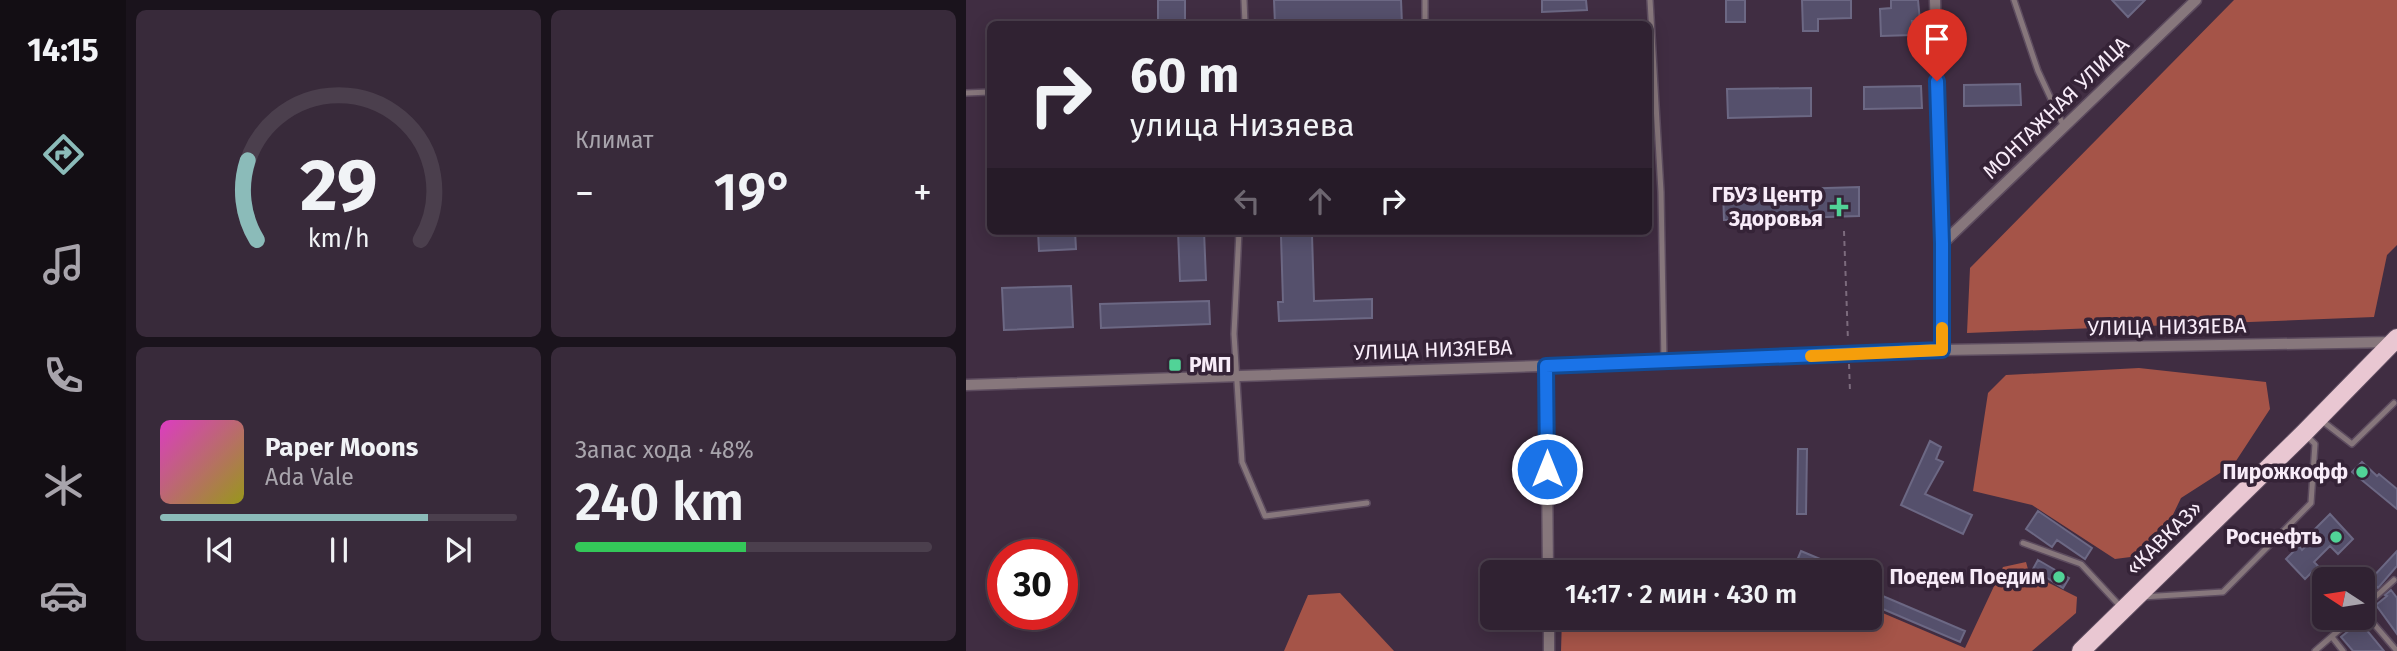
<!DOCTYPE html>
<html lang="ru">
<head>
<meta charset="utf-8">
<style>
	body { margin:0; font-family:"Fira Sans",sans-serif; background:#382a3a; color:#f1f3f6; height:100vh; display:flex; flex-direction:column; font-size:26px; white-space:nowrap }
	* { box-sizing:border-box; margin:0 }
	p { font-size:23px; color:#a8a4ac }
	.icon { flex:none; width:38px; height:38px; fill:none; stroke:currentColor; stroke-width:2; stroke-linecap:round; stroke-linejoin:round }
	.map { position:relative; flex:1; overflow:hidden }
	.side { display:flex; flex-direction:column; gap:10px; padding:10px; background:#1a131c; width:840px }
	.side>* { flex:none }
	.banner { position:absolute; left:21px; top:21px; width:665px; height:214px; border-radius:10px; box-shadow:0 4px 18px #0003,0 0 0 2px #4b3f4d; background:#302232; color:#f1f3f6; overflow:hidden }
	.needle { width:46px; rotate:282deg }
	.buttons { position:absolute; left:1346px; top:567px; display:grid; gap:14px }
	.buttons a { display:grid; place-items:center; width:63px; height:63px; border-radius:10px; background:#302232; box-shadow:0 4px 18px #0003,0 0 0 2px #4b3f4d; font-size:35px }
	.speed { position:absolute; left:21px; top:539px; display:flex; gap:14px; font-size:35px; font-weight:700; text-align:center }
	.speed>* { display:grid; place-content:center; width:91px; height:91px; border-radius:50%; background:#302232; box-shadow:0 4px 18px #0003,0 0 0 2px #4b3f4d; line-height:1 }
	.speed .limit { border:10px solid #d22; background:#fff; color:#111 }
	.pin { position:absolute; display:grid; place-items:center; width:60px; height:60px; color:#fff; margin:-72px -30px; border-radius:50% 50% 50% 0; rotate:-45deg; box-shadow:0 0 7px #0007 }
	.pin .icon { rotate:45deg }
	.me { position:absolute; width:77px; margin:-38px; rotate:0deg; stroke-linejoin:round; filter:drop-shadow(0 0 5px #0008) }
	.turn { display:flex; align-items:center; gap:24px; height:147px; padding:0 28px; font-size:32px }
	.turn .icon { width:91px; height:91px; stroke-width:2.5 }
	.turn b { display:block; font-size:49px; line-height:60px }
	.lanes { display:flex; align-items:center; height:66px; padding:0 28px; background:#0003; justify-content:center; gap:35px; direction:ltr }
	.lanes .off { opacity:.35 }
	.big { font-size:52px; font-weight:600; line-height:1.1 }
	.side .tile { flex:1; display:flex; flex-direction:column; justify-content:center; gap:10px; min-width:0; padding:0 24px; border-radius:10px; background:#382a3a }
	.side .dial { align-items:center; gap:0 }
	.dial svg { height:182px; overflow:visible; fill:none; stroke:#4b3f4d; stroke-width:7; stroke-linecap:round; text-anchor:middle }
	.dial text { fill:#f1f3f6; stroke:none }
	.song { display:flex; align-items:center; gap:21px }
	.cover { width:84px; height:84px; border-radius:10px; background:linear-gradient(135deg,hsl(310 70% 55%),hsl(60 70% 35%)) }
	.played { height:7px; border-radius:4px; background:linear-gradient(90deg,#8bbbb9 75%,#4b3f4d 75%) }
	.keys { display:flex; justify-content:space-around; direction:ltr }
	.heat { display:flex; justify-content:space-between; align-items:center; font-size:38px; direction:ltr }
	.charge { height:10px; border-radius:5px; background:linear-gradient(90deg,#34c759 48%,#4b3f4d 0) }
	.side .tiles { flex:1; display:grid; gap:10px; grid-template-columns:repeat(2,1fr) }
	.trip { position:absolute; left:514px; top:560px; width:402px; height:70px; border-radius:10px; background:#302232; box-shadow:0 4px 18px #0003,0 0 0 2px #4b3f4d; font-weight:600; line-height:70px; text-align:center }
	main { display:flex; flex:1; min-height:0 }
	.dock { display:flex; flex-direction:column; width:126px; justify-content:space-around; align-items:center; background:#130e14; color:#a8a4ac }
	.dock .icon { width:49px; height:49px }
	.dock .current { color:#8bbbb9 }
	.dock b { font-size:32px; color:#f1f3f6 }
	.map>svg:first-child { display:block }
	.forest { fill:#a55448 }
	.building { fill:#55506c; stroke:#6c6884; stroke-width:2 }
	.lines { fill:none; stroke-linecap:round; stroke-linejoin:round }
	.service-casing { stroke:#5d4c5f; stroke-width:8 }
	.minor-casing { stroke:#5d4c5f; stroke-width:13 }
	.trunk-casing { stroke:#5d4c5f; stroke-width:20 }
	.path { stroke:#7c6b7d; stroke-width:2; stroke-dasharray:5 5; stroke-linecap:butt }
	.service { stroke:#87777c; stroke-width:5 }
	.minor { stroke:#87777c; stroke-width:10 }
	.trunk { stroke:#e9c7d2; stroke-width:18 }
	.route-casing { stroke:#114b97; stroke-width:18 }
	.route { stroke:#1a73e8; stroke-width:12 }
	.slow { stroke:#f59e0b; stroke-width:12 }
	.poi-dot { fill:#51d397; stroke:#352337; stroke-width:2.5 }
	.labels { text-anchor:middle; dominant-baseline:central; stroke-width:7; stroke-linejoin:round; paint-order:stroke }
	.street-label { font-size:21px; fill:#f8ecf9; stroke:#352337 }
	.poi-label { font-size:21px; font-weight:bold; fill:#f8ecf9; stroke:#352337; text-anchor:end }
</style>
</head>
<body>
<main>
<nav class="dock">
<b>14:15</b>
<svg class="icon current" aria-label="directions" viewBox="0 0 24 24"><path d="M12 3l9 9-9 9-9-9zM9 14v-3h6M13 9l2 2-2 2"/></svg>
<svg class="icon" aria-label="music" viewBox="0 0 24 24"><path d="M9 18V5l10-2v13"/><circle cx="6" cy="18" r="3"/><circle cx="16" cy="16" r="3"/></svg>
<svg class="icon" aria-label="phone" viewBox="0 0 24 24"><path d="M5 4h4l2 5-3 2q2 4 5 5l2-3 5 2v4C11 20 4 13 5 4z"/></svg>
<svg class="icon" aria-label="climate" viewBox="0 0 24 24"><path d="M12 3v18M4 7l16 10M4 17L20 7"/></svg>
<svg class="icon" aria-label="car" viewBox="0 0 24 24"><path d="M5 17H2v-5l4-1 3-4h7l3 4 3 1v5h-3M9 17h6M6 11h13"/><circle cx="7" cy="17" r="2"/><circle cx="17" cy="17" r="2"/></svg>
</nav>
<section class="side">
<div class="tiles">
<div class="tile dial"><svg viewBox="0 0 100 80">
<path d="M14 69A42 42 0 1 1 86 69"/>
<path d="M14 69A42 42 0 0 1 10 34" stroke="#8bbbb9"/>
<text x="50" y="56" font-size="32" font-weight="700">29</text>
<text x="50" y="72" font-size="11">km/h</text>
</svg></div>
<div class="tile"><p>Климат</p>
<div class="heat"><a>−</a><b class="big">19°</b><a>+</a></div>
</div>
<div class="tile">
<div class="song"><i class="cover"></i><div><b>Paper Moons</b><p>Ada Vale</p></div></div>
<div class="played"></div>
<div class="keys"><svg class="icon" aria-label="previous" viewBox="0 0 24 24"><path d="M18 5L8 12l10 7zM5 5v14"/></svg><svg class="icon" aria-label="pause" viewBox="0 0 24 24"><path d="M8 5v14M16 5v14"/></svg><svg class="icon" aria-label="next" viewBox="0 0 24 24"><path d="M6 5l10 7-10 7zM19 5v14"/></svg></div>
</div>
<div class="tile"><p>Запас хода · 48%</p><b class="big">240 km</b><div class="charge"></div></div>
</div>
</section>
<div class="map">
<svg width="1431" height="651" viewBox="0 0 1431 651">
	<rect width="100%" height="100%" fill="#402d42"/>
	<path class="forest" d="M 1268,0 L 1431,0 L 1431,245 L 1421,255 L 1408,317 L 1001,333 L 1004,268 Z
		M 1173,368 L 1300,382 L 1304,409 L 1268,464 L 1215,498 L 1188,554 L 1149,559 L 1066,505 L 1007,491 L 1022,393 L 1040,375 Z
		M 1060,562 L 1063,573 L 1111,597 L 1110,613 L 1066,651 L 595,651 L 596,618 L 905,618 L 905,608 L 999,648 L 1037,567 Z
		M 801,564 L 820,572 L 735,572 Z
		M 374,593 L 428,651 L 318,651 L 342,595 Z"/>
	<path class="building" d="M 192,0 L 219,0 L 219,24 L 192,24 Z
		M 308,0 L 435,0 L 436,24 L 309,24 Z
		M 576,0 L 620,0 L 621,10 L 576,12 Z
		M 760,0 L 779,0 L 779,22 L 760,22 Z
		M 836,0 L 885,0 L 885,18 L 852,19 L 852,31 L 837,31 Z
		M 925,0 L 952,0 L 954,21 L 946,21 L 947,35 L 915,36 L 914,9 L 925,8 Z
		M 1146,0 L 1179,0 L 1162,17 Z
		M 1054,84 L 1055,105 L 998,106 L 998,85 Z
		M 955,86 L 956,108 L 898,109 L 898,87 Z
		M 845,88 L 845,116 L 762,118 L 761,89 Z
		M 893,187 L 893,216 L 758,220 L 757,191 Z
		M 72,231 L 109,231 L 110,249 L 73,251 Z
		M 212,231 L 238,231 L 240,280 L 214,281 Z
		M 346,235 L 348,301 L 406,299 L 406,318 L 313,321 L 312,302 L 317,302 L 315,236 Z
		M 105,286 L 107,327 L 38,330 L 36,288 Z
		M 243,301 L 244,324 L 135,328 L 134,304 Z
		M 964,441 L 975,447 L 970,459 L 977,462 L 959,494 L 1006,515 L 997,534 L 935,505 Z
		M 832,449 L 841,449 L 840,514 L 831,514 Z
		M 1396,462 L 1411,476 L 1413,474 L 1431,489 L 1431,509 L 1386,472 Z
		M 1072,511 L 1126,548 L 1119,559 L 1091,540 L 1086,547 L 1060,529 Z
		M 1364,514 L 1387,539 L 1372,554 L 1364,546 L 1348,562 L 1352,566 L 1339,579 L 1320,559 L 1333,546 L 1336,550 L 1352,534 L 1348,530 Z
		M 835,551 L 885,572 L 833,572 L 827,570 Z
		M 1431,551 L 1431,566 L 1412,588 L 1404,580 Z
		M 1072,560 L 1103,578 L 1097,588 L 1067,569 Z
		M 1425,590 L 1431,598 L 1431,634 L 1410,605 L 1421,596 L 1419,595 Z
		M 905,591 L 999,631 L 994,642 L 905,604 Z
		M 1394,622 L 1418,651 L 1387,651 L 1375,637 Z"/>
	<g class="lines">
		<g class="service-casing">
			<path id="service" d="M 278,0 L 279,24
				M 459,0 L 459,24
				M 684,0 L 695,192 L 698,362
				M 1048,0 L 1072,71 L 1098,127
				M 0,93 L 24,92
				M 273,231 L 268,334 L 276,462 L 299,516 L 401,503
				M 1355,420 L 1386,444 L 1428,403
				M 1057,543 L 1115,564 L 1155,607
				M 1176,597 L 1257,592 L 1345,503 L 1349,444 L 1341,436
				M 1396,609 L 1428,580
				M 1396,610 L 1431,651
				M 1366,637 L 1377,651
				M 1349,651 L 1387,618"/>
		</g>
		<g class="minor-casing">
			<path id="minor" d="M 969,0 L 976,244 L 977,350
				M 976,244 L 1230,0
				M 580,366 L 582,572
				M 0,385 L 698,362 L 977,350 L 1427,342
				M 583,618 L 583,651"/>
		</g>
		<g class="trunk-casing">
			<path id="trunk" d="M 1115,651 L 1338,433 L 1431,338"/>
		</g>
		<path class="path" d="M 878,231 L 882,341
			M 883,364 L 884,391"/>
		<use href="#service" class="service"/>
		<use href="#minor" class="minor"/>
		<use href="#trunk" class="trunk"/>
	</g>
	<g class="lines">
		<g class="route-casing">
			<path id="route" d="M 581,469 L 580,366 L 976,350 L 976,244 L 971,81"/>
		</g>
		<use href="#route" class="route"/>
		<path class="slow" d="M 845,356 L 976,350 L 976,328"/>
	</g>
	<g class="poi-dot">
		<path d="M869.5 196.5h7v7h7v7h-7v7h-7v-7h-7v-7h7z"/>
		<rect x="202" y="358" width="14" height="14" rx="3.5"/>
		<circle cx="1396" cy="472" r="7"/>
		<circle cx="1370" cy="537" r="7"/>
		<circle cx="1093" cy="577" r="7"/>
	</g>
	<g class="labels">
		<g class="street-label">
			<text transform="translate(1090 108) rotate(-44)">МОНТАЖНАЯ УЛИЦА</text>
			<text transform="translate(1201 327) rotate(-1)">УЛИЦА НИЗЯЕВА</text>
			<text transform="translate(467 350) rotate(-2)">УЛИЦА НИЗЯЕВА</text>
			<text transform="translate(1198 538) rotate(-44)">«КАВКАЗ»</text>
		</g>
		<g class="poi-label">
			<text x="857" y="195">ГБУЗ Центр<tspan x="857" dy="24">Здоровья</tspan></text>
			<text x="223" y="365" text-anchor="start">РМП</text>
			<text x="1382" y="472">Пирожкофф</text>
			<text x="1356" y="537">Роснефть</text>
			<text x="1079" y="577">Поедем Поедим</text>
		</g>
	</g>
</svg>
<div class="buttons">
<a><svg class="needle" viewBox="-14 -14 28 28"><path d="M0-13l5 13h-10z" fill="#e53935"/><path d="M0 13l5-13h-10z" fill="#a8a4ac"/></svg></a>
</div>
<div class="speed"><div class="limit">30</div></div>
<div class="pin" style="left:971px;top:81px;background:#d93025"><svg class="icon" aria-label="arrive" viewBox="0 0 24 24"><path d="M6 21V4h12l-3 4 3 4H6"/></svg></div>
<svg class="me" style="left:581px;top:469px" viewBox="-20 -20 40 40"><circle r="17" fill="#1a73e8" stroke="#fff" stroke-width="3"/><path d="M0-11L8 9 0 5-8 9z" fill="#fff"/></svg>
<div class="trip">14:17 · 2 мин · 430 m</div>
<div class="banner">
<div class="turn"><svg class="icon" aria-label="right" viewBox="0 0 24 24"><path d="M7 20v-9h11M14 6l5 5-5 5"/></svg><div><b>60 m</b>улица Низяева</div></div>
<div class="lanes"><svg class="icon off" aria-label="left" viewBox="0 0 24 24"><path d="M17 20v-9H6M10 6l-5 5 5 5"/></svg><svg class="icon off" aria-label="ahead" viewBox="0 0 24 24"><path d="M12 20V5M6 11l6-6 6 6"/></svg><svg class="icon" aria-label="right" viewBox="0 0 24 24"><path d="M7 20v-9h11M14 6l5 5-5 5"/></svg></div>
</div>
</div>
</main>
</body>
</html>
